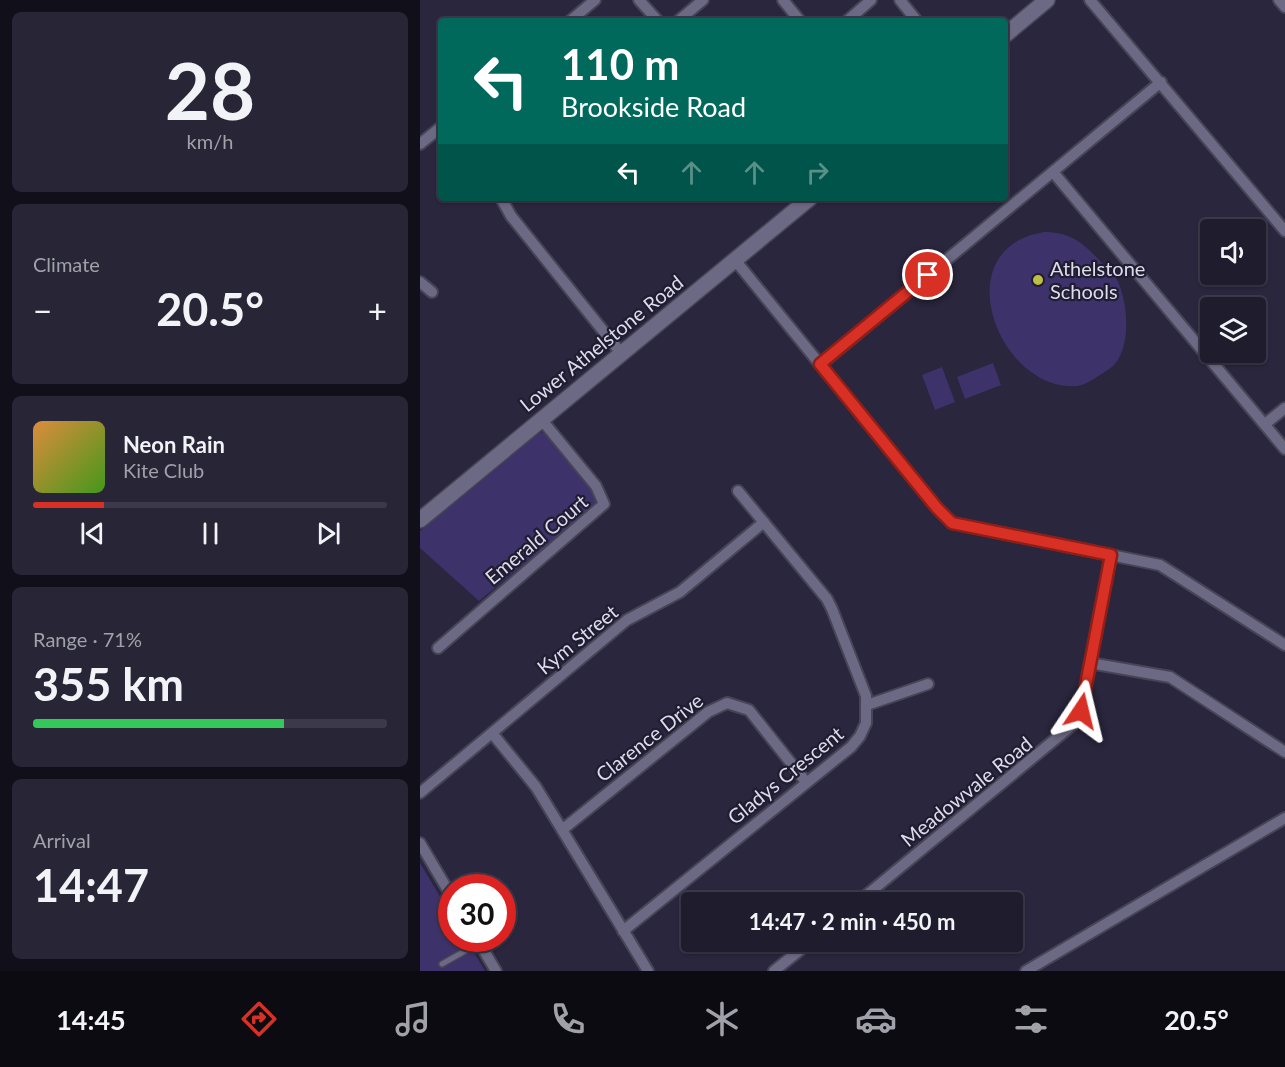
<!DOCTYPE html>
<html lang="en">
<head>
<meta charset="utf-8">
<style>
	body { margin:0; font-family:Lato,sans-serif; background:#272536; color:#f1f3f6; height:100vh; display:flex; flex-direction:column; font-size:22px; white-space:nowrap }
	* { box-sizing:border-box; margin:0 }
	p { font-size:20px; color:#a1a1aa }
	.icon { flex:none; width:33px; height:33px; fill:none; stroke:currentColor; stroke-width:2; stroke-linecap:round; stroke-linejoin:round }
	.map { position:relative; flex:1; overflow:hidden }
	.details { display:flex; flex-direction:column; gap:12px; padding:12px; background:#110f19; width:420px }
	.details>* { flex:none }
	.banner { position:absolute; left:18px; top:18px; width:570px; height:183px; border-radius:6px; box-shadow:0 2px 4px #0004,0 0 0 2px #3c3a4a; background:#00695c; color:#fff; overflow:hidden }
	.buttons { position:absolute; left:780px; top:219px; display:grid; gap:12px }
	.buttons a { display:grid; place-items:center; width:66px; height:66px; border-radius:6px; background:#1f1c2e; box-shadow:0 2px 4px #0004,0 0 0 2px #3c3a4a; font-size:30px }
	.speed { position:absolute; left:18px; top:874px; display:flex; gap:12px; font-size:30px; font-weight:700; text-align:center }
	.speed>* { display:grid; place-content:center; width:78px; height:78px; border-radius:50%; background:#1f1c2e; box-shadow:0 2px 4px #0004,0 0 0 2px #3c3a4a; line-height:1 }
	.speed .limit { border:9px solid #d22; background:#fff; color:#111 }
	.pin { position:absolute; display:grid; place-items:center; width:51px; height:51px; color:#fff; margin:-26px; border:3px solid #fff; border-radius:50%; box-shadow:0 2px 6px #0007 }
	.me { position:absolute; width:66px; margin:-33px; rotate:10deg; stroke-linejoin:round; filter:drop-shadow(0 0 4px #0008) }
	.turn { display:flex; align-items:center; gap:21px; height:126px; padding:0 24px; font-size:27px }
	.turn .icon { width:78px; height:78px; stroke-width:2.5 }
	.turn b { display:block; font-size:42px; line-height:51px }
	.lanes { display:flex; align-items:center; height:57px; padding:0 24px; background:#0003; justify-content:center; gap:30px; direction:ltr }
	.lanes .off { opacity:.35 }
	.big { font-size:45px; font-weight:700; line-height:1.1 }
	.details .card { flex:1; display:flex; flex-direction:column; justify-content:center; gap:9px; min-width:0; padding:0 21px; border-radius:9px; background:#272536 }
	.details .dial { align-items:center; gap:0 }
	.dial b { font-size:78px; line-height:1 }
	.song { display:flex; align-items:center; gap:18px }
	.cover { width:72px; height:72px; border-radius:9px; background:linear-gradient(135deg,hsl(30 70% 55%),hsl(100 70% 35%)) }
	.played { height:6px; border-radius:3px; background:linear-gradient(90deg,#d93025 20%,#3c3a4a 20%) }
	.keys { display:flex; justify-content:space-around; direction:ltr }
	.heat { display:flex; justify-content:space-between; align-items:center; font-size:33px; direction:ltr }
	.charge { height:9px; border-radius:4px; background:linear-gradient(90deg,#34c759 71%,#3c3a4a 0) }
	.trip { position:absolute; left:261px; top:892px; width:342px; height:60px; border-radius:6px; background:#1f1c2e; box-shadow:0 2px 4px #0004,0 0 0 2px #3c3a4a; font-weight:700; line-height:60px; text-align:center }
	.tab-bar { display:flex; height:96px; justify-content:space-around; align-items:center; background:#0c0b12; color:#a1a1aa }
	.tab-bar .icon { width:42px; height:42px }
	.tab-bar .selected { color:#d93025 }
	.tab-bar b { font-size:27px; color:#f1f3f6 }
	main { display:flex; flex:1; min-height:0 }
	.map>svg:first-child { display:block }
	.green { fill:#3e326b }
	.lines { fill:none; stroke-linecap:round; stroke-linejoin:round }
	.lane-casing { stroke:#474457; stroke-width:8 }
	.street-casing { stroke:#474457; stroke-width:14 }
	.secondary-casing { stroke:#474457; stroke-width:18 }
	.lane { stroke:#6c6984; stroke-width:5 }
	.street { stroke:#6c6984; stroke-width:10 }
	.secondary { stroke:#6c6984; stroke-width:15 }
	.route-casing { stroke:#8d1f18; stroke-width:15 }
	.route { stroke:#d93025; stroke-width:10 }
	.poi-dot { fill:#bdbf43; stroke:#201c32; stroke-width:2 }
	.labels { text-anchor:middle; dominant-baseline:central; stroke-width:4.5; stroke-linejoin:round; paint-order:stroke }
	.poi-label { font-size:20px; fill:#dddceb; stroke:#201c32; text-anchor:start }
	.street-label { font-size:20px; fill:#dddceb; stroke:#201c32 }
</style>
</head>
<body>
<main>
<section class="details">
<div class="card dial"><b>28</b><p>km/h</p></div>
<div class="card"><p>Climate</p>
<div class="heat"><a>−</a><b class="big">20.5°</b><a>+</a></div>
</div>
<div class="card">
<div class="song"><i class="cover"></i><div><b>Neon Rain</b><p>Kite Club</p></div></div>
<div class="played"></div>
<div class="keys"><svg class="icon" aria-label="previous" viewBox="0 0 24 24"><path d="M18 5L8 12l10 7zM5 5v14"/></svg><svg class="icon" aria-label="pause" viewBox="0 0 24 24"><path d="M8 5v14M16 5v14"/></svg><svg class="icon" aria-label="next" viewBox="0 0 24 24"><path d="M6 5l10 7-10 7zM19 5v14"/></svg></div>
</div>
<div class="card"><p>Range · 71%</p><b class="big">355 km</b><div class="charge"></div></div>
<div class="card"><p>Arrival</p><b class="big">14:47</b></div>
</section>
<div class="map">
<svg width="865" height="971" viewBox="0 0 865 971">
	<rect width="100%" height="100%" fill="#29263d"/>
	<path class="green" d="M 624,232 C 652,232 664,244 682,263 C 685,266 689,268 692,272 C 709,292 714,353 689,369 C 681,374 667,385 657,386 C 578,392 524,248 624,232 Z
		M 573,363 L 581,385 L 545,399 L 537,377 Z
		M 522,367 L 535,402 L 515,410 L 502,375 Z
		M 117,432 L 126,433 L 177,495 L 177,503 L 59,601 L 0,548 L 0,531 Z
		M 0,863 L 31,915 L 32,939 L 46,939 L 65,971 L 0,971 Z"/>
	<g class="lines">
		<g class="lane-casing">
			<path id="lane" d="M 22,964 L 59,943"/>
		</g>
		<g class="street-casing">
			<path id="street" d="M 219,0 L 238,21
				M 363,0 L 380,21
				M 480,0 L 497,21
				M 670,0 L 865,231
				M 859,0 L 865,7
				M 150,21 L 175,0
				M 258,21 L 283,0
				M 427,21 L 451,0
				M 0,144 L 21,127
				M 633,172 L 865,449
				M 81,198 L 91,216 L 201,353
				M 315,260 L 517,508 L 532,523 L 740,565 L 865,645
				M 0,282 L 12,292
				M 401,364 L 741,82
				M 845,424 L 865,408
				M 18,648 L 184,504 L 176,486 L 121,419
				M 670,663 L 750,677 L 865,752
				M 447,705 L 508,684
				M 72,733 L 116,787 L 228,971
				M 0,793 L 207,620 L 260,592 L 344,522
				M 142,830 L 288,712 L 307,703 L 329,710 L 386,782
				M 0,843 L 32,897
				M 437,903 L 656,722 L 661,711 L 691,555
				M 203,931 L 431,747 L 440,736 L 446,723 L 446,696 L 412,609 L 407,599 L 318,491
				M 57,939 L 76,971
				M 354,971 L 390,942
				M 606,971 L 865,818"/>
		</g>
		<g class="secondary-casing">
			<path id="secondary" d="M 585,35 L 627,0
				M 0,520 L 390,198"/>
		</g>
		<use href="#lane" class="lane"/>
		<use href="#street" class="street"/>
		<use href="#secondary" class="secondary"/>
	</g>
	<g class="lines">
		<g class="route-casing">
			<path id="route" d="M 508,275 L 400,364 L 517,508 L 532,523 L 691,555 L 661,711"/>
		</g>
		<use href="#route" class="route"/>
	</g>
	<circle class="poi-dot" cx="618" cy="280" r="6"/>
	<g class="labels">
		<g class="poi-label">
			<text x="630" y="268">Athelstone<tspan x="630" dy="23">Schools</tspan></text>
		</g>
		<g class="street-label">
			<text transform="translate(181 343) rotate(-39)">Lower Athelstone Road</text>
			<text transform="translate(116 539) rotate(-40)">Emerald Court</text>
			<text transform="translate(157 639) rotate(-39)">Kym Street</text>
			<text transform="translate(229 737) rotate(-38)">Clarence Drive</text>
			<text transform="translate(365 775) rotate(-39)">Gladys Crescent</text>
			<text transform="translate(546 791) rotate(-39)">Meadowvale Road</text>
		</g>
	</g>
</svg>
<div class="buttons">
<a><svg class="icon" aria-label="sound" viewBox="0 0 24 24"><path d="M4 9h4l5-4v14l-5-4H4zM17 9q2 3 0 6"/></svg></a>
<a><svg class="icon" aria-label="layers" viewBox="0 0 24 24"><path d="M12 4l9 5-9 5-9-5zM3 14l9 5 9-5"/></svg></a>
</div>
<div class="speed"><div class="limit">30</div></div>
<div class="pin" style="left:508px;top:275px;background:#d93025"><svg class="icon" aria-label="arrive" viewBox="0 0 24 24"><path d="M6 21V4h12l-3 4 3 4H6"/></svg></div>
<svg class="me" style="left:661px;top:711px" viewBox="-20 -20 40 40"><path d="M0-17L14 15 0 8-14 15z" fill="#d93025" stroke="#fff" stroke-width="4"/></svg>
<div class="trip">14:47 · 2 min · 450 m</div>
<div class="banner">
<div class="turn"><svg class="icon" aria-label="left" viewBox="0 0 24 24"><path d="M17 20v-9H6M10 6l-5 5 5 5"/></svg><div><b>110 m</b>Brookside Road</div></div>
<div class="lanes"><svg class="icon" aria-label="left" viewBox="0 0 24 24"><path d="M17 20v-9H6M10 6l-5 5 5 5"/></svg><svg class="icon off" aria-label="ahead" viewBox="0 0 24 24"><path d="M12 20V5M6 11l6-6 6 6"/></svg><svg class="icon off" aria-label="ahead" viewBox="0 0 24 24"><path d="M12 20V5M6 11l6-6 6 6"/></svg><svg class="icon off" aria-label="right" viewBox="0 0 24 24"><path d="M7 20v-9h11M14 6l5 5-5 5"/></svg></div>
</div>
</div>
</main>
<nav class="tab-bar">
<b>14:45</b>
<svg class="icon selected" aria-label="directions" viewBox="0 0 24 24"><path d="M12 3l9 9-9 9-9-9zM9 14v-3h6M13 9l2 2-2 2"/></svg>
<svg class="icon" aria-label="music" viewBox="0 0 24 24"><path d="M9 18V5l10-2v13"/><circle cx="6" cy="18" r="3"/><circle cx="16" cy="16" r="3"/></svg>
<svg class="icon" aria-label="phone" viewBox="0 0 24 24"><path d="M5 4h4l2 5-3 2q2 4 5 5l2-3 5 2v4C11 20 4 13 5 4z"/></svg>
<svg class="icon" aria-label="climate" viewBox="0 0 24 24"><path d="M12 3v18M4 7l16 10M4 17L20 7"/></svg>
<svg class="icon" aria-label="car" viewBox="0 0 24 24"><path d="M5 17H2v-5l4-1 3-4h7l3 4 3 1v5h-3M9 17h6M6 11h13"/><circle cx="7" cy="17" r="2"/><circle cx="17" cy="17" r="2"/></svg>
<svg class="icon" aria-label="filters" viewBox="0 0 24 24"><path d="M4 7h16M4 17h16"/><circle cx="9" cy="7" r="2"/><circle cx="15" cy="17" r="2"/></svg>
<b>20.5°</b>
</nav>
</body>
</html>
